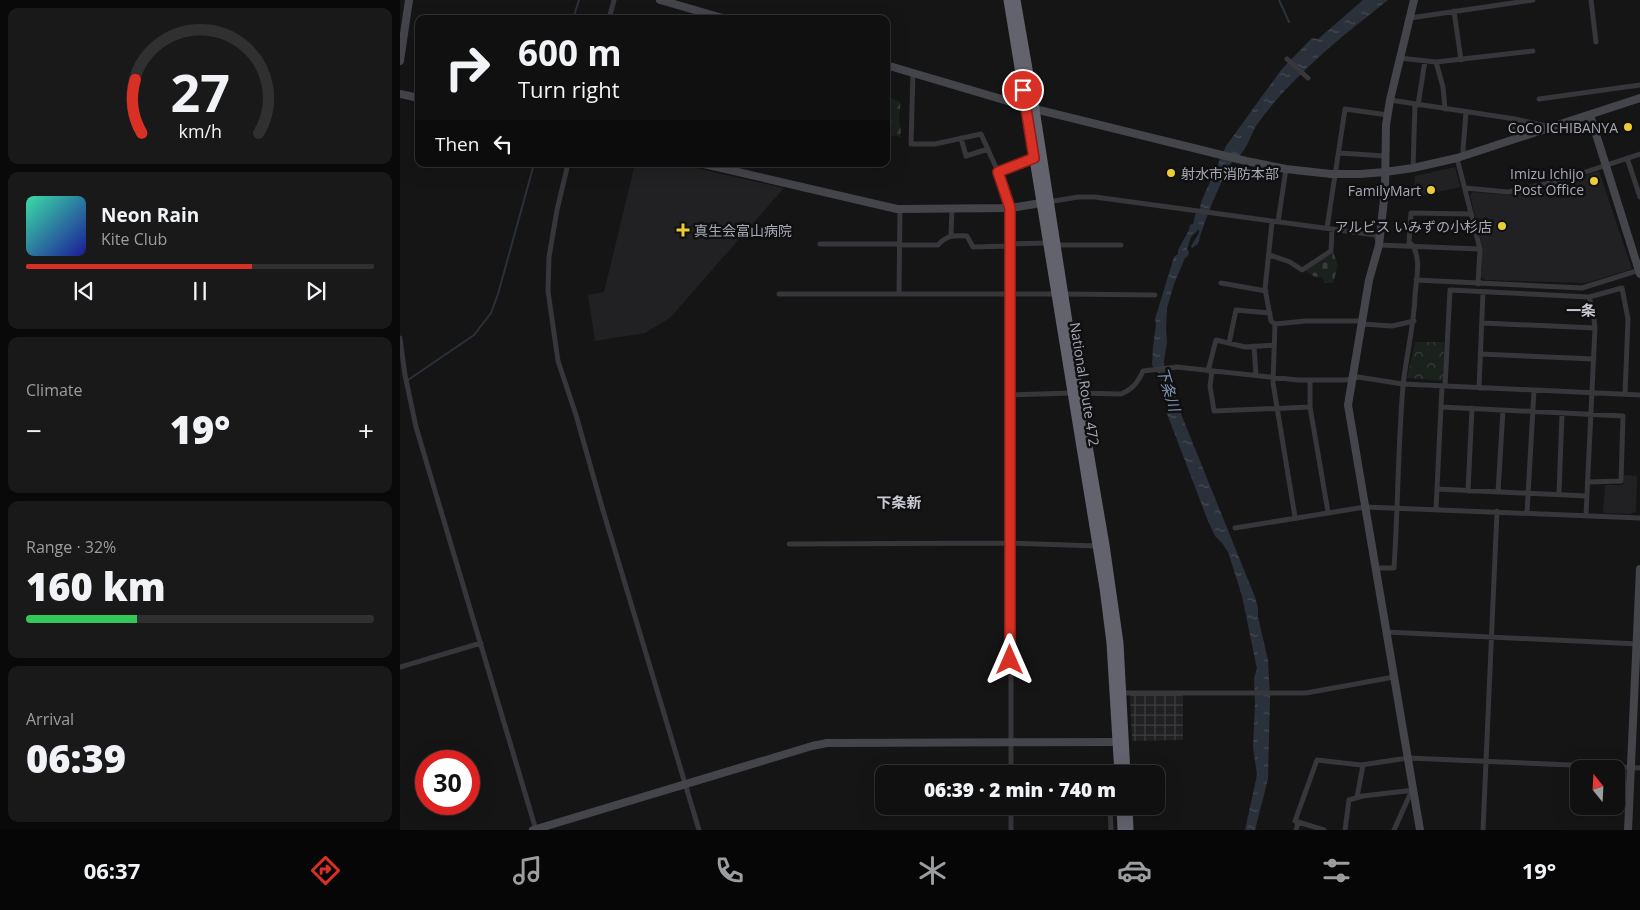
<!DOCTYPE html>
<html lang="en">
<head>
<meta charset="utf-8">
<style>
	body { margin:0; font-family:"Open Sans","Noto Sans JP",sans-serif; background:#191919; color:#f1f3f6; height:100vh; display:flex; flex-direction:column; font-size:19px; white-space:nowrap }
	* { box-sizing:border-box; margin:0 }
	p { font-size:16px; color:#9c9d9f }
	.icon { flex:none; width:28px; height:28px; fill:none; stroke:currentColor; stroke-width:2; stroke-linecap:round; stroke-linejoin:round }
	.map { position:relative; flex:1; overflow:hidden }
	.drawer { display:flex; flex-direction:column; gap:8px; padding:8px; background:#090909; width:400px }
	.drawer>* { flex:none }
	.hud { position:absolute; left:15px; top:15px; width:475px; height:152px; border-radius:10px; box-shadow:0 5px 20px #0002,0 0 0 1px #303030; background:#101010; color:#f1f3f6; overflow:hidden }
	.needle { width:32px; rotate:342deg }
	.controls { position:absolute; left:1170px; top:760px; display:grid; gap:10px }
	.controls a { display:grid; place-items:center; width:55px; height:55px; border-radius:10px; background:#101010; box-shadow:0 5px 20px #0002,0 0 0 1px #303030; font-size:25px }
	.speed { position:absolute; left:15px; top:750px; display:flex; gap:10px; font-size:25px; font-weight:700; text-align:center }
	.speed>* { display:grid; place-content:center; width:65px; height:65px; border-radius:50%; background:#101010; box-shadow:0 5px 20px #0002,0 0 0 1px #303030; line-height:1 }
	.speed .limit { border:8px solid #d22; background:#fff; color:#111 }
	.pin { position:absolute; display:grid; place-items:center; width:42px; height:42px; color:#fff; margin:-21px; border:2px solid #fff; border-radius:50%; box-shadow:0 1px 5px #0007 }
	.me { position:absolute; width:55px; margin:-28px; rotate:0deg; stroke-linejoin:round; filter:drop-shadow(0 0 4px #0008) }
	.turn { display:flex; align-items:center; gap:18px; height:105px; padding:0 20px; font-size:22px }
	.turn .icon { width:65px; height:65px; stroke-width:2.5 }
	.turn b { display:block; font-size:35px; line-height:42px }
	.then { display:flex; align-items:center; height:48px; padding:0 20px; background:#0003; gap:10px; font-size:19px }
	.big { font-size:38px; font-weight:800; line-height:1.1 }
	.drawer .tile { flex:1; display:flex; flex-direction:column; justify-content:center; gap:8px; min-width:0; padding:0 18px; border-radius:10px; background:#191919 }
	.drawer .dial { align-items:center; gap:0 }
	.dial svg { height:130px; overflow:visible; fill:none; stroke:#303030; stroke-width:7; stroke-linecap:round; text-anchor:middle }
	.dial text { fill:#f1f3f6; stroke:none }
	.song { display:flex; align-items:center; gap:15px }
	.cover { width:60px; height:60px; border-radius:8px; background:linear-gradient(135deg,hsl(160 70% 55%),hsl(240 70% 35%)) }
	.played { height:5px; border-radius:2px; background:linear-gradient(90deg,#d93025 65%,#303030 65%) }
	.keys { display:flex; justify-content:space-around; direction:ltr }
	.heat { display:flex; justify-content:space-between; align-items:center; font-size:28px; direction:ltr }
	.charge { height:8px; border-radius:4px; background:linear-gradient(90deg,#34c759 32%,#303030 0) }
	.trip { position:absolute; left:475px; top:765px; width:290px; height:50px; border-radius:10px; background:#101010; box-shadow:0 5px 20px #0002,0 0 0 1px #303030; font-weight:800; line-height:50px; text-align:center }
	.dock { display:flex; height:80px; justify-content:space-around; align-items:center; background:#060606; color:#9c9d9f }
	.dock .icon { width:35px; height:35px }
	.dock .selected { color:#d93025 }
	.dock b { font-size:22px; color:#f1f3f6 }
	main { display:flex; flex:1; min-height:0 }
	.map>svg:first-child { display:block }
	.built { fill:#212123 }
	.industrial { fill:url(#industrial-grid) }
	.forest { fill:url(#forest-firs) }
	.cemetery { fill:url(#cemetery-stones) }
	.park { fill:url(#park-crowns) }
	.water { fill:url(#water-ripples) }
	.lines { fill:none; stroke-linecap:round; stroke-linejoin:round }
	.stream { stroke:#2b313a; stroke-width:2 }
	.street { stroke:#36363b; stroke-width:5 }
	.secondary { stroke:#44444b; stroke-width:8 }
	.highway { stroke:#62636c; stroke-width:9 }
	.route-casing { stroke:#8d1f18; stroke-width:12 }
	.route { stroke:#d93025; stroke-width:9 }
	.poi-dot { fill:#eccd37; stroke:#101011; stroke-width:2 }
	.labels { text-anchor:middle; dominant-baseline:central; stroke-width:5; stroke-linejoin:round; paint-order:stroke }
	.poi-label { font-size:14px; fill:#a7a9b6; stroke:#101011; text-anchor:end }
	.street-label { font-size:14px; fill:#a7a9b6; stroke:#101011 }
	.neighbourhood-label { font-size:15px; font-weight:bold; fill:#c8c9d2; stroke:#101011 }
	.water-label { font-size:15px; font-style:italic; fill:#7f91b0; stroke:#101011 }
</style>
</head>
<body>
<main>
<section class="drawer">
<div class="tile dial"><svg viewBox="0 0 100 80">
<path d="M14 69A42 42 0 1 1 86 69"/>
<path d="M14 69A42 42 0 0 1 10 36" stroke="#d93025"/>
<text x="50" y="56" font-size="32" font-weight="700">27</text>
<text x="50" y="72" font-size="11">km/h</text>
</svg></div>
<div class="tile">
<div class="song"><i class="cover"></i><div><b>Neon Rain</b><p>Kite Club</p></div></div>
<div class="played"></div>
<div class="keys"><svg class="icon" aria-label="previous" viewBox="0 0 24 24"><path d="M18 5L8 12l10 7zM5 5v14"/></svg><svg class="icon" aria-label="pause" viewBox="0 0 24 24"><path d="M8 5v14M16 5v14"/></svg><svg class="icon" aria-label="next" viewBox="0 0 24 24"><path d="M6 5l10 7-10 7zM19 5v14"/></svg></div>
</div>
<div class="tile"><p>Climate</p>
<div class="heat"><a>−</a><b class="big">19°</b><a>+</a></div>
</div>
<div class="tile"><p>Range · 32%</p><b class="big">160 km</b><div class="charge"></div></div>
<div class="tile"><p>Arrival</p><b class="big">06:39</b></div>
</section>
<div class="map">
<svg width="1240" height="830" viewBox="0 0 1240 830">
	<defs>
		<pattern id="industrial-grid" width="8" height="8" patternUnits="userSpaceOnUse" patternTransform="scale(1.25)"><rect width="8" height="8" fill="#212123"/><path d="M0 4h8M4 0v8" fill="none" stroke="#3e3e41"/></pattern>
		<pattern id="forest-firs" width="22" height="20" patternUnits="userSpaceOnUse" patternTransform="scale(1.25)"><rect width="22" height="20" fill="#1b211d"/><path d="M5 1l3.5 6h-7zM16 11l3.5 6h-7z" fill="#393e3c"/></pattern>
		<pattern id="cemetery-stones" width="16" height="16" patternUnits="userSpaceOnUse" patternTransform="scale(1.25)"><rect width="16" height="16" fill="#1b211d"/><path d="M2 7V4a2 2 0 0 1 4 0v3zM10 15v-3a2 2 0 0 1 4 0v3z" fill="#393e3c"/></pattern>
		<pattern id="park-crowns" width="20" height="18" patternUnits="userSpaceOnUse" patternTransform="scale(1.25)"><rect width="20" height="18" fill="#1b211d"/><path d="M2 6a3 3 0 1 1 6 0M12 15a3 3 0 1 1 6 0" fill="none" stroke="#393e3c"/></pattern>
		<pattern id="water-ripples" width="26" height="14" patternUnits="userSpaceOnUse" patternTransform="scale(1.25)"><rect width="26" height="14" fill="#2b313a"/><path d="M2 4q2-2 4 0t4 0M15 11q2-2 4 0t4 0" fill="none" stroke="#474c54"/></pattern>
	</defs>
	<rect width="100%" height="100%" fill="#151516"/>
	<path class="built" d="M 235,164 L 278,164 L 384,188 L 270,318 L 245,333 L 195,341 L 188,295 L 204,292 Z
		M 1055,167 L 1060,187 L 1014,197 L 1015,176 Z
		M 1199,171 L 1232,269 L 1186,283 L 1085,280 L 1081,277 L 1082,246 L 1070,196 L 1072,192 L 1109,195 L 1159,184 Z
		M 1224,475 L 1237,476 L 1236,511 L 1231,514 L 1203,513 L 1205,485 L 1223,485 Z"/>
	<path class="industrial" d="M 730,695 L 783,695 L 783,740 L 732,741 Z"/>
	<path class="forest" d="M 486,98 L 491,98 L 500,102 C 501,109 498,114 499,120 C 500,128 502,129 500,138 L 496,135 L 491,137 L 486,133 Z"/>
	<path class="cemetery" d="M 933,252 L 938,265 L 933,283 L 925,283 L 922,278 L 913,276 L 904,270 Z"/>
	<path class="park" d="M 1015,342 L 1044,342 L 1043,381 L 1007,378 Z"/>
	<path class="water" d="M 963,0 L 988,0 C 941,37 894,74 858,123 C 852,131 850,141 844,150 C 839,157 830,162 827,170 C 816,194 805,218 798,244 L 792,248 L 791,246 L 799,233 L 799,229 L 791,237 L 787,250 L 789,252 L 788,256 L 785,258 L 774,284 L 767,308 L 766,330 L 767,342 L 764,361 L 765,372 L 771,382 L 781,414 L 855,597 L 858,608 L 858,617 L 868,660 L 870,698 L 868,779 L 855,830 L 845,830 L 857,775 L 853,747 L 855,704 L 854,678 L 857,669 L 842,596 L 828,552 L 822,543 L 815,536 L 808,521 L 766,411 L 768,405 L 764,387 L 758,373 L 752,365 L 753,347 L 756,324 L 755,319 L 774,257 L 778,254 L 778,250 L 789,230 L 790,225 L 793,224 L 796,212 L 800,209 L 801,202 L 826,146 L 881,70 L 912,38 L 918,39 Z"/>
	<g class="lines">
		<path class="stream" d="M 879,0 L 889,22
			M 173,19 L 179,0
			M 8,380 L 74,335 L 91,313 L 98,294 L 134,164"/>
		<path class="street" d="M 1191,0 L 1196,42
			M 1054,11 L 1061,60
			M 1010,18 L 1133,0
			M 209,19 L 214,0
			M 999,58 L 1036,62 L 1133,51
			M 887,59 L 908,78
			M 1036,62 L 1043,87 L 1045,109
			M 513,73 L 511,144 L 535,144 L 581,134 L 599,174 L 611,208 L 611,774
			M 1139,99 L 1240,85
			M 990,100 L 1115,119 L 1151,127
			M 1018,105 L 1025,61
			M 561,138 L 566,156 L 588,149
			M 1114,139 L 1115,119
			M 939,153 L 985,156
			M 1064,155 L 1063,150 L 1066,112
			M 1057,158 L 1080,249 L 1078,284
			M 1227,158 L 1240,197
			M 168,164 L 157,210 L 149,257 L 148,291 L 158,361 L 176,415 L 202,507 L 299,830
			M 1013,168 L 1015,104
			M 598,173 L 634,159
			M 1065,188 L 1108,192 L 1158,181 L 1240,154
			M 648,202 L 678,197 L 695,197 L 976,235 L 979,245 L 1080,249
			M 872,222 L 865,289 L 871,321 L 875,324 L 873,383 L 895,517
			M 878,222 L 886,169
			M 927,228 L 945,109 L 988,115
			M 551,235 L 552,209
			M 420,244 L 500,244
			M 610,244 L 648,243
			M 500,245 L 538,245 C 547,235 554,235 567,236 L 573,247 L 610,246
			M 656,245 L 721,245
			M 870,255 L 890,262 L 902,270 L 931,251 L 932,229
			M 1016,280 L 1182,288 L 1240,270
			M 821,283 L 866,291
			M 379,294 L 656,294
			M 499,294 L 500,209
			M 664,294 L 755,295
			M 1082,323 L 1195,328
			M 875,324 L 906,321 L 963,321
			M 962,324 L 992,326 L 1014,321
			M 0,338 L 5,375 L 16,427 L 136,830
			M 829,343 L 836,310 L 870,313
			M 854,346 L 856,375
			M 1080,354 L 1194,359
			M 808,371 L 816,340 L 845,347 L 874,345
			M 812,371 L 810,386 L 814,411 L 910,407
			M 910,381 L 910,407 L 928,512
			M 1045,386 L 1050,290 L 1189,297 L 1222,288 L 1228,319 L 1225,394
			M 1079,388 L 1083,292
			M 679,393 L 721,394 C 733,389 738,382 743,371 L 777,367 L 898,380 L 946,380 L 958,377 L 1003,384 L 1240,395
			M 611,395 L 672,393
			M 1041,407 L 1223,416 L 1221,481 L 1188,482
			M 1037,489 L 1187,496
			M 1068,491 L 1072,408
			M 1098,492 L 1103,410
			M 1159,494 L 1162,413
			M 1036,509 L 1042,386
			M 1127,513 L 1134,390
			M 1186,515 L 1195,328 L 1193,310 L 1189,297
			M 835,528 L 965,507 L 1240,518
			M 389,544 L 610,543 L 696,546
			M 976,568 L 994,568 C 998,507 998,446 1003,386 C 1006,356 1014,326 1015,296 C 1016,279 1023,254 1009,242 L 1011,213 L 1070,214
			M 986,632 L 1238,644
			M 0,667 L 81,643
			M 722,693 L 906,693 L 994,677
			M 957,797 L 963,765
			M 710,806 L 711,830
			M 611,830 L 611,806
			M 896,830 L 898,822
			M 924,830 L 895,821 L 917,760 L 961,765 L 1008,758 L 1240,768
			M 945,830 L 949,800 L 963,796 L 1014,790
			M 994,830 L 1012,790
			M 1083,830 L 1097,511"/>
		<path class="secondary" d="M 260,0 L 326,19
			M 1014,0 L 990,100 L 986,125 L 985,190 L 979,245 L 969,280 L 948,405 L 1020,830
			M 0,61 L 9,0
			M 486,65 L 635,109 L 846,161 L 886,169 L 931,174 L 960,174 L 985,172 L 1013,168 L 1057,158 L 1240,98
			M 0,94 L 19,98
			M 1190,115 L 1240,274
			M 304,164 L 497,209 L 611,208 L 641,203
			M 133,830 L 412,746 L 427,743 L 717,742
			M 1228,830 L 1240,569"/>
		<path class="highway" d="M 608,0 L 704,588 L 711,643 L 719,774
			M 616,0 L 635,109 L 679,393 L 705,545 L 719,643 L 726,774
			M 721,806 L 722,830
			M 728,806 L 729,830"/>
	</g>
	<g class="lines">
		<g class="route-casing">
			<path id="route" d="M 610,660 L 610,208 L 598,172 L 634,158 L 623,90"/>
		</g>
		<use href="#route" class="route"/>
	</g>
	<g class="poi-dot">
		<circle cx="1228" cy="127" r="5"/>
		<circle cx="771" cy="173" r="5"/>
		<circle cx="1194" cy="181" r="5"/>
		<circle cx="1031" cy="190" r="5"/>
		<circle cx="1102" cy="226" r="5"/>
		<path d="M280.5 222.5h5v5h5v5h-5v5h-5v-5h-5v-5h5z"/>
	</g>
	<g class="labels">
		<g class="poi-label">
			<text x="1218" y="127">CoCo ICHIBANYA</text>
			<text x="781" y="173" text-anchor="start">射水市消防本部</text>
			<text x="1184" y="173">Imizu Ichijo<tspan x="1184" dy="16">Post Office</tspan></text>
			<text x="1021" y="190">FamilyMart</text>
			<text x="1092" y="226">アルビス いみずの小杉店</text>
			<text x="294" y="230" text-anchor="start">真生会富山病院</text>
		</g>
		<g class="street-label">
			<text transform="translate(685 384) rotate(81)">National Route 472</text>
		</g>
		<g class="neighbourhood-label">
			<text x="1181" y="310">一条</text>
			<text x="499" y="502">下条新</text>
		</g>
		<g class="water-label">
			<text transform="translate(769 389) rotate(73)">下条川</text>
		</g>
	</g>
</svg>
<div class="controls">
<a><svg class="needle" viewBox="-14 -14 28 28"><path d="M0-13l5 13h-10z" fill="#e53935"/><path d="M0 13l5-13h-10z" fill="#9c9d9f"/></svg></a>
</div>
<div class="speed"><div class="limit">30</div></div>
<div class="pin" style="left:623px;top:90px;background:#d93025"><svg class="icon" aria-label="arrive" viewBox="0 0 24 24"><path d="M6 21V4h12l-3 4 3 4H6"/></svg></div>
<svg class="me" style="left:610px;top:660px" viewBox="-20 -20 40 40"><path d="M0-17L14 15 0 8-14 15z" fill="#d93025" stroke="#fff" stroke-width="4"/></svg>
<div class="trip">06:39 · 2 min · 740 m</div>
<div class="hud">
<div class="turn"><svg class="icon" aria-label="right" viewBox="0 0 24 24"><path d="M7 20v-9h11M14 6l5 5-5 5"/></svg><div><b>600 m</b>Turn right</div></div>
<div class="then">Then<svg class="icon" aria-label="left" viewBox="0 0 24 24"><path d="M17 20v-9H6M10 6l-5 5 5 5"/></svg></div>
</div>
</div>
</main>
<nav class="dock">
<b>06:37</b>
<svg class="icon selected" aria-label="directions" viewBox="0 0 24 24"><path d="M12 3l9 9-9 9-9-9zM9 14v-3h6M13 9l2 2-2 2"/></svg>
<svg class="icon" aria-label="music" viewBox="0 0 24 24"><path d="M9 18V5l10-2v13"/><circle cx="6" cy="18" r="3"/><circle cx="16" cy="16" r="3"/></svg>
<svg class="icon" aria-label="phone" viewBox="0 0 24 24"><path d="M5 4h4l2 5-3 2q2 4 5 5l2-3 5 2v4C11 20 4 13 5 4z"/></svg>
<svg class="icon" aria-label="climate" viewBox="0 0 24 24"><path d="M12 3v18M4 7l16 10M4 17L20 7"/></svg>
<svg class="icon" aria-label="car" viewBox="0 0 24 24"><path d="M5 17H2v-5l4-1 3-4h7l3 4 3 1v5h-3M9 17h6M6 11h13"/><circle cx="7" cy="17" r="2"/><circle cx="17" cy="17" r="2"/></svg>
<svg class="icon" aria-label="filters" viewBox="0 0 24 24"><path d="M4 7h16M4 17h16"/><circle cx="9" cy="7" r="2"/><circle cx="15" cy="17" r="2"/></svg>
<b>19°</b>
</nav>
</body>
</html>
